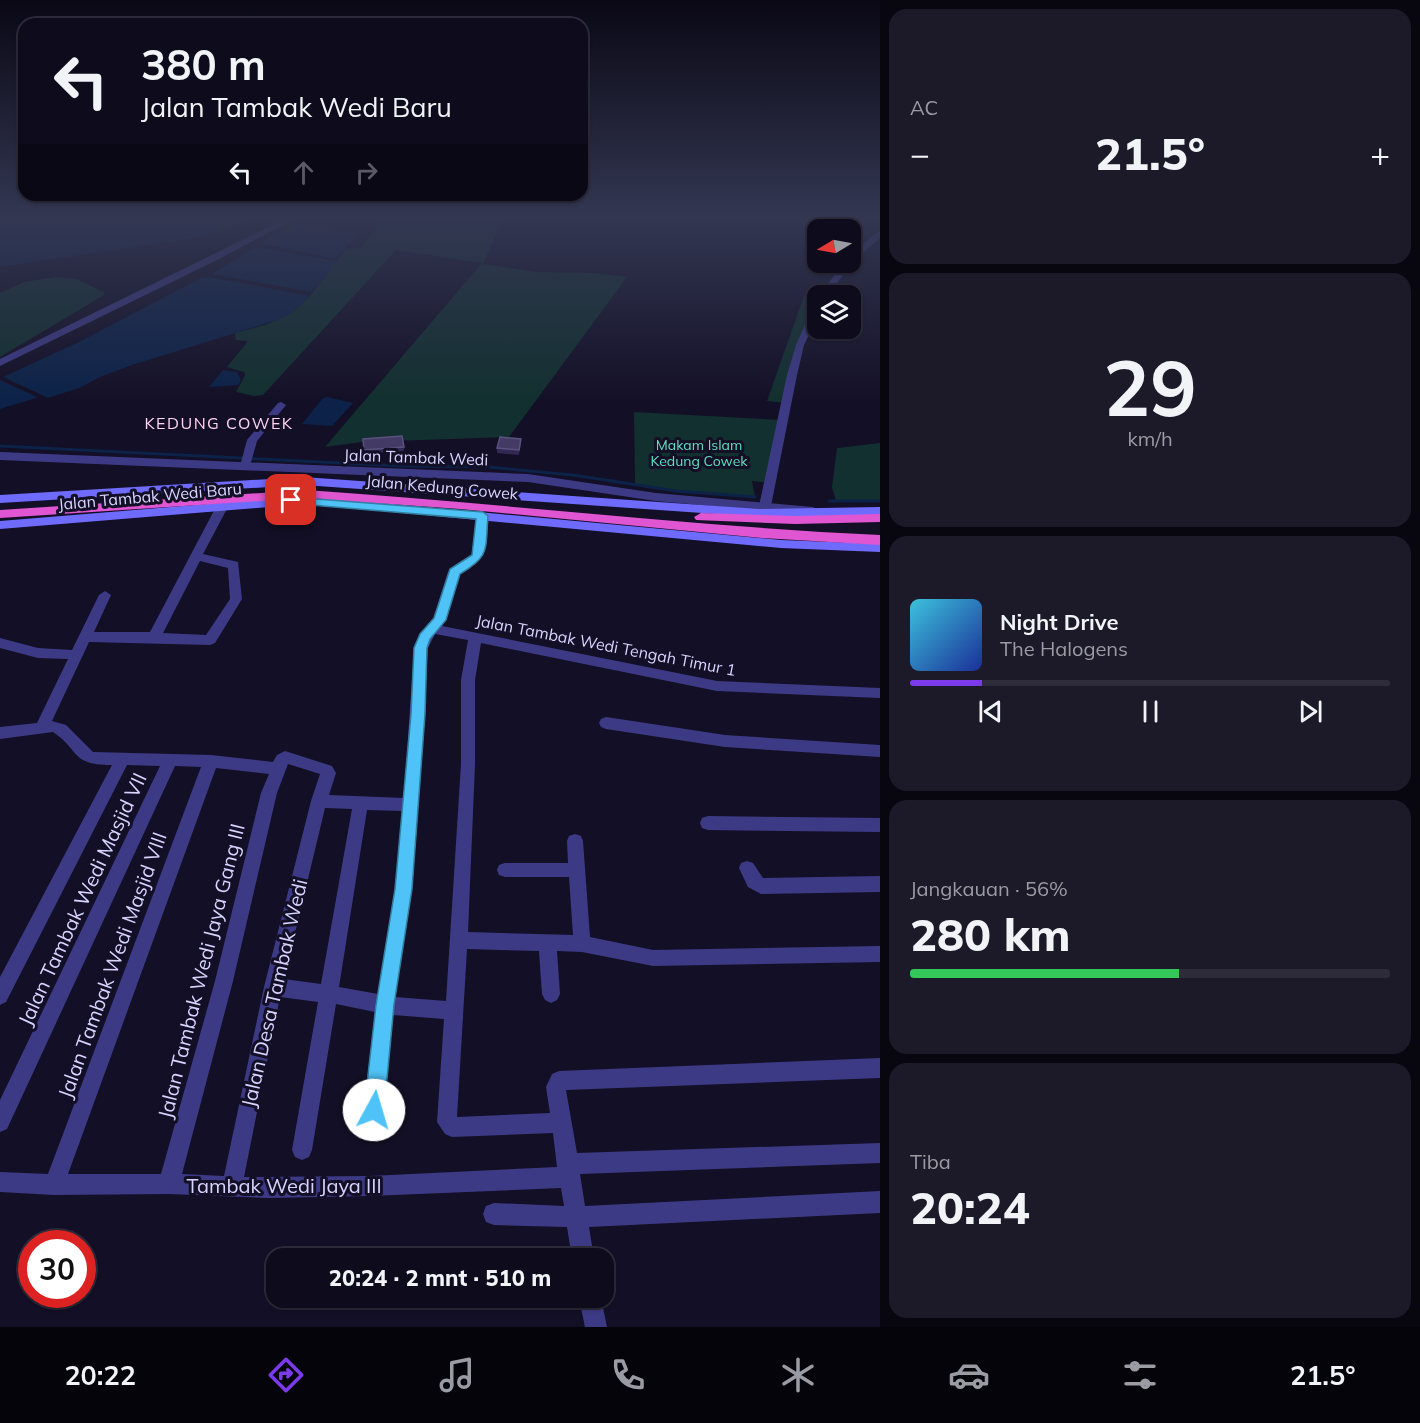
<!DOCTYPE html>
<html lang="id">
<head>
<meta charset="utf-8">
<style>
	body { margin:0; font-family:Mulish,sans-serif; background:#1c1929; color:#f1f3f6; height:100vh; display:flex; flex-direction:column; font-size:22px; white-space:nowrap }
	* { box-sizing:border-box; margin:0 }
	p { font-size:20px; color:#9b9ba3 }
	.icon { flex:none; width:33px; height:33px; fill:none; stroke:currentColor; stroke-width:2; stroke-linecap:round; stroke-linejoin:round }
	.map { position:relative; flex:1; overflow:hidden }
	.sheet { display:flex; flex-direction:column; gap:9px; padding:9px; background:#08060f; width:540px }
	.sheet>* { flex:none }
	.top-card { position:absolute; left:18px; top:18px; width:570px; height:183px; border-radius:18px; box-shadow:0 2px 4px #0004,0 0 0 2px #2e2b3b; background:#0e0b1c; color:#f1f3f6; overflow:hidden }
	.needle { width:39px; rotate:260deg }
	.buttons { position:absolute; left:807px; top:219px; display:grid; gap:12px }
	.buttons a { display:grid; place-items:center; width:54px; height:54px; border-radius:12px; background:#0e0b1c; box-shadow:0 2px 4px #0004,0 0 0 2px #2e2b3b; font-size:30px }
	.speed { position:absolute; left:18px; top:1230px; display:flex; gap:12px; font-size:30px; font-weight:700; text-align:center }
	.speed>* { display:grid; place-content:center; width:78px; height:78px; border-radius:50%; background:#0e0b1c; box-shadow:0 2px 4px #0004,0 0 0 2px #2e2b3b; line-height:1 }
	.speed .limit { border:9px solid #d22; background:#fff; color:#111 }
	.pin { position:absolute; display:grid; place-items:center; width:51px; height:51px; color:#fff; margin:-26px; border-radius:12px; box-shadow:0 3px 9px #0006 }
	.me { position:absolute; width:66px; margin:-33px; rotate:6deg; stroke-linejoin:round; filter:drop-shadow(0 0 4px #0008) }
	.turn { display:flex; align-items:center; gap:21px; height:126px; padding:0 24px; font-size:27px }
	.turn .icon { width:78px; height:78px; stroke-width:2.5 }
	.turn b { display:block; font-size:42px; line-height:51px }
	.lanes { display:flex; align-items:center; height:57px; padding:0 24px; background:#0003; justify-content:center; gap:30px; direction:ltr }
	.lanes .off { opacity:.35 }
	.big { font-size:45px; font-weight:800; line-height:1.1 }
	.sheet .tile { flex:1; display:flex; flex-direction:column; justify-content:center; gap:9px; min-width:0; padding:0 21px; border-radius:18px; background:#1c1929 }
	.sheet .dial { align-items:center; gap:0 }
	.dial b { font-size:78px; line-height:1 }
	.song { display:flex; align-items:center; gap:18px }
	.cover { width:72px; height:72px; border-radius:9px; background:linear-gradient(135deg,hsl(190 70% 55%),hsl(230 70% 35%)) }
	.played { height:6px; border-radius:3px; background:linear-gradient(90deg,#7c3aed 15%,#2e2b3b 15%) }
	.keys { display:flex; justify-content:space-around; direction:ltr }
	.heat { display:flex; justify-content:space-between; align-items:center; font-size:33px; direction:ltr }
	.charge { height:9px; border-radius:4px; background:linear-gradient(90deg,#34c759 56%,#2e2b3b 0) }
	.trip { position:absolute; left:266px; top:1248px; width:348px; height:60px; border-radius:18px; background:#0e0b1c; box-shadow:0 2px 4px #0004,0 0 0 2px #2e2b3b; font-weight:800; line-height:60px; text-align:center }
	.menu { display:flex; height:96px; justify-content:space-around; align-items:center; background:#06040b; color:#9b9ba3 }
	.menu .icon { width:42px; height:42px }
	.menu .active { color:#7c3aed }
	.menu b { font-size:27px; color:#f1f3f6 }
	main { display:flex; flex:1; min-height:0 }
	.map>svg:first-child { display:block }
	.green { fill:#12302f }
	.water { fill:#0c2248 }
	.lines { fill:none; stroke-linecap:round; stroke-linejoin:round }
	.stream { stroke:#0c2248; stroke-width:3 }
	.minor { fill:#3d3a85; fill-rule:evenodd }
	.tertiary { fill:#3d3a85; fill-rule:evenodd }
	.secondary { fill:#6f6bff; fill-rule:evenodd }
	.trunk { fill:#e055d1; fill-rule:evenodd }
	.wall { fill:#312854 }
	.building { fill:#433a66; stroke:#5a527e; stroke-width:1.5 }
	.route { fill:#4fc3f7; stroke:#337fa1; stroke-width:1.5 }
	.labels { text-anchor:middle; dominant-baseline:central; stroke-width:6; stroke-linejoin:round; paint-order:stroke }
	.far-park-label { font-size:14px; fill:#5fe0c0; stroke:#130f26 }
	.far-quarter-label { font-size:16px; letter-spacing:1.5px; fill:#ffd6f0; stroke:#130f26 }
	.street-label { font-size:16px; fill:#d9d4ff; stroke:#130f26 }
	.near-street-label { font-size:20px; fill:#d9d4ff; stroke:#130f26 }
</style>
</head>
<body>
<main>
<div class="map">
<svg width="880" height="1327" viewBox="0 0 880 1327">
	<rect width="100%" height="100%" fill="#130f26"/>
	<path class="green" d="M 383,218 L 503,218 L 483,264 L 536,272 L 593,273 L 627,277 L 509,437 L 362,442 L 325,447 L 482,263 L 396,250 L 263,395 L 254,396 L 236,392 L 245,375 L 244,372 L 227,367 L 248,341 L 236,340 L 235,333 L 265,325 L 290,314 L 310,296 L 345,250 L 361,248 Z
		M 56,277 L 76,279 L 104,292 L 104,295 L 0,357 L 0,293 L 24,282 Z
		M 804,296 L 817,297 L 817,305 L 813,312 L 786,403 L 767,401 Z
		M 634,412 L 782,420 L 770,483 L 752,481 L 755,497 L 676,491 L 635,484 Z
		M 880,443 L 880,501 L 836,501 L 832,487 L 837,448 Z"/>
	<path class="water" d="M 0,218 L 249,218 L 220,232 L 199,237 L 0,267 Z
		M 295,224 L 355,233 L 358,234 L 336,259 L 259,243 Z
		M 254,248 L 261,248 L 338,261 L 312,292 L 212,274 Z
		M 209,277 L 310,296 L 290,314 L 277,320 L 132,365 L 100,377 L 79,388 L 48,398 L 3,377 L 79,342 L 201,278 Z
		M 223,370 L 237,372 L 241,380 L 238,385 L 209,387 Z
		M 0,380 L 37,397 L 36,398 L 0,409 Z
		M 327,397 L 353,403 L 332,426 L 302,424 L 323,398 Z"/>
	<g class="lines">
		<path class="stream" d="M 0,446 L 402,466 L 488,467 L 573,475 L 676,491 L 755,497
			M 829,501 L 880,501"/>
		<path class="minor" d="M 287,218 L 296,218 L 217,260 L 0,366 L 0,359 Z
			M 877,232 L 880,232 L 880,238 L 852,262 L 828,296 L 819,296 L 844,262 L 850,262 L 850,256 Z
			M 818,303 L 818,316 L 804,345 L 797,375 L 771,506 L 765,509 L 761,508 L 759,506 L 787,375 L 796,345 L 814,305 Z
			M 281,402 L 286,405 L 257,441 L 250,466 L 245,469 L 241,468 L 240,466 L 247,440 L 278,403 Z
			M 223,502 L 229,505 L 203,554 L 238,562 L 242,599 L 215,643 L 210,645 L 89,642 L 52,721 L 66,725 L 93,752 L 211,755 L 273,762 L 277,755 L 285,751 L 332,766 L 336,773 L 329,795 L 404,798 L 414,648 L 420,634 L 434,618 L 448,572 L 472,555 L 477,516 L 483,512 L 489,516 C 485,550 491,556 459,574 L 446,620 L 442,626 L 717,681 L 880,688 L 880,698 L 717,691 L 481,643 L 475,680 L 475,764 L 468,932 L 573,935 L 569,877 L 505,877 L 499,875 L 497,870 L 499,865 L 505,863 L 568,863 L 567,841 L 569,836 L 575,834 L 581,836 L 583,841 L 590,937 L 653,950 L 880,946 L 880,962 L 653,966 L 582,952 L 557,951 L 560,994 L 557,1000 L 551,1003 L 545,1000 L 542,994 L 539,951 L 467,949 L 457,1117 L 550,1113 L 546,1087 L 552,1074 L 559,1071 L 880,1058 L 880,1078 L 566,1090 L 577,1153 L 880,1143 L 880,1163 L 580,1174 L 585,1206 L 880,1191 L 880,1213 L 589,1227 L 594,1258 L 572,1258 L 567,1227 L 494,1225 L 486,1222 L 483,1214 L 486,1206 L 494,1203 L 564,1206 L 561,1188 L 370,1196 L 269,1198 L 169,1194 L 54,1195 L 0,1192 L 0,1172 L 48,1174 L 201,767 L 175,766 L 7,1129 L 0,1132 L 0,1100 L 160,766 L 127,765 L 6,1002 L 0,1005 L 0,977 L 112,765 C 70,765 81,751 53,732 L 0,739 L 0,727 L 37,723 L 68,659 L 38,658 L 0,648 L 0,638 L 38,648 L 72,650 L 99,595 L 105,591 L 111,595 L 94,632 L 150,632 L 217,505 ZM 200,561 L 228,568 L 230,599 L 206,635 L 163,633 ZM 435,634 L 468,640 L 461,680 L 461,764 L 446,1001 L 395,997 L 412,889 L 428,648 ZM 288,764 L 320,774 L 311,801 L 264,987 L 224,1176 L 182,1174 L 233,981 L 277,793 ZM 216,768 L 269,774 L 261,793 L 215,981 L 161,1174 L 68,1174 ZM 325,808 L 352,809 L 321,984 L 284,979 ZM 367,810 L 402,811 L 396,889 L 378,994 L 339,987 ZM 280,997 L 318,1002 L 292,1150 L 295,1157 L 302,1160 L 309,1157 L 312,1150 L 336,1004 L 375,1012 L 361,1131 L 364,1138 L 371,1141 L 378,1138 L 381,1131 L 393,1015 L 444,1019 L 437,1122 L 445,1134 L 452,1137 L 553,1133 L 557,1167 L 370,1176 L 244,1177 Z
			M 606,717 L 725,735 L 880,745 L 880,757 L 725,747 L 606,729 L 601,727 L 599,723 L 601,719 Z
			M 708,816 L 880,818 L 880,832 L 708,830 L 702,828 L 700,823 L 702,818 Z
			M 747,861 L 753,863 L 763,878 L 880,876 L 880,892 L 761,894 L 748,887 L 739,868 L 741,863 Z
			M 579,1298 L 601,1298 L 607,1327 L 585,1327 Z"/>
		<path class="tertiary" d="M 0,452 L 528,474 L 656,493 L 813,507 L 819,511 L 813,515 L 656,501 L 528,482 L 0,460 Z"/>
		<path class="secondary" d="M 303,477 L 759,509 L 880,507 L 880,515 L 759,517 L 303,485 L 0,503 L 0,495 Z
			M 306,496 L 781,540 L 880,544 L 880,552 L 781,548 L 306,504 L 0,529 L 0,521 Z"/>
		<path class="trunk" d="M 306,490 C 497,503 688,526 880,535 L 880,545 L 762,538 L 460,509 L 306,498 L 0,518 L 0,510 Z
			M 701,513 L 795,516 L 880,514 L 880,522 L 795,524 L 696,520 L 694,517 Z"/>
	</g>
	<path class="wall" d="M 363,439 L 404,447 L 404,451 L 365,454 Z
		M 521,444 L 519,455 L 497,453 L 497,448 Z"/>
	<path class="building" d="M 402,436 L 404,447 L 364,450 L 363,439 Z
		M 500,437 L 521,439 L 519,450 L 497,448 Z"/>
	<linearGradient id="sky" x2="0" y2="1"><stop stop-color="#0a0815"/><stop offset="0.54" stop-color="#333752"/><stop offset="1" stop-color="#333752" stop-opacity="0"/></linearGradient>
	<rect width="880" height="403" fill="url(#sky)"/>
	<path class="route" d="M 291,497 L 483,512 L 488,516 C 485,549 491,556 460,574 L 446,620 L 430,639 L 427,648 L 425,714 L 412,889 L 394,1005 L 384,1110 L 381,1117 L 374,1120 L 367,1117 L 364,1110 L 376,1005 L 395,889 L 411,714 L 414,648 L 420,634 L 434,618 L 450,569 L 472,555 L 476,519 L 287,503 L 287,498 Z"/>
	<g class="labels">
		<g class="far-park-label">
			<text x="699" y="445">Makam Islam<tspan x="699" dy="16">Kedung Cowek</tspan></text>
		</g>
		<g class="far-quarter-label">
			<text x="219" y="423">KEDUNG COWEK</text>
		</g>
		<g class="street-label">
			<text transform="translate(416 457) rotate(2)">Jalan Tambak Wedi</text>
			<text transform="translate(442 487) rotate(5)">Jalan Kedung Cowek</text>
			<text transform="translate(150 496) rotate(-5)">Jalan Tambak Wedi Baru</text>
			<text transform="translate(606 645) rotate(11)">Jalan Tambak Wedi Tengah Timur 1</text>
		</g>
		<g class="near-street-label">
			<text transform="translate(82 899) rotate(-65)">Jalan Tambak Wedi Masjid VII</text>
			<text transform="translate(112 965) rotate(-70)">Jalan Tambak Wedi Masjid VIII</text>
			<text transform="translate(201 971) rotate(-76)">Jalan Tambak Wedi Jaya Gang III</text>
			<text transform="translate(274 993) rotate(-77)">Jalan Desa Tambak Wedi</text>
			<text x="284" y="1185">Tambak Wedi Jaya III</text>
		</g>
	</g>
</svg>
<div class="buttons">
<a><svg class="needle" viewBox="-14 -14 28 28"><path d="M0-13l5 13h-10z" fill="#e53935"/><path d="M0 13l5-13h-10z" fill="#9b9ba3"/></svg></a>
<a><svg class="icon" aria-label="layers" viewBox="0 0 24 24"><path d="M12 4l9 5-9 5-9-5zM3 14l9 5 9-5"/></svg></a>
</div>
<div class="speed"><div class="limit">30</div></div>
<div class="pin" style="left:291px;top:500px;background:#d93025"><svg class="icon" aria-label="arrive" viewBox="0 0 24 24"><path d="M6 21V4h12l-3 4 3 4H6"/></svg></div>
<svg class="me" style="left:374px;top:1110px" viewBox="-20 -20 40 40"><circle r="19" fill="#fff"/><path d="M0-13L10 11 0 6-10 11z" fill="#4fc3f7"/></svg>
<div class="trip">20:24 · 2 mnt · 510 m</div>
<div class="top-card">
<div class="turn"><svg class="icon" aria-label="left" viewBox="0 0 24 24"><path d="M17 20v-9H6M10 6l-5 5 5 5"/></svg><div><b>380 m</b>Jalan Tambak Wedi Baru</div></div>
<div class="lanes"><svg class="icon" aria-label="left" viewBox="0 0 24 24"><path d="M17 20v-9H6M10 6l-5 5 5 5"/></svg><svg class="icon off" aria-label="ahead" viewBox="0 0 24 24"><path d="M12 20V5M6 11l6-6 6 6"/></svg><svg class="icon off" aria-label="right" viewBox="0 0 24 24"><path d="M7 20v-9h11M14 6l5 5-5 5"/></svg></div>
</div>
</div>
<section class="sheet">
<div class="tile"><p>AC</p>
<div class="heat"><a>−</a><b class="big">21.5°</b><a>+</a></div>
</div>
<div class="tile dial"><b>29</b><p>km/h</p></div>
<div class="tile">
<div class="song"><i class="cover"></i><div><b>Night Drive</b><p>The Halogens</p></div></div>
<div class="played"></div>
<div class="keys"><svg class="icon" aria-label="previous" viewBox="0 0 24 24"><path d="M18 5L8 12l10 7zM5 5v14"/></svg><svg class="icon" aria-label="pause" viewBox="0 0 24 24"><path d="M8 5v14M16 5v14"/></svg><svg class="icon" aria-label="next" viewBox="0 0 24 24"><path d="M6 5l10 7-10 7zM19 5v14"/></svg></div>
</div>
<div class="tile"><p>Jangkauan · 56%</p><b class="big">280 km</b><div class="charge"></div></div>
<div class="tile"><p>Tiba</p><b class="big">20:24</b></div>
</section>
</main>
<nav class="menu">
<b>20:22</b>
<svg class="icon active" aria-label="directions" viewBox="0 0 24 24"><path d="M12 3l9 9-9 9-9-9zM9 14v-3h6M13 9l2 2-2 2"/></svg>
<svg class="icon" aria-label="music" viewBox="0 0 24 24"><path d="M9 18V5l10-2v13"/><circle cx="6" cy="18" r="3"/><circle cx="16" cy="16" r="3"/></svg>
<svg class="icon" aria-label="phone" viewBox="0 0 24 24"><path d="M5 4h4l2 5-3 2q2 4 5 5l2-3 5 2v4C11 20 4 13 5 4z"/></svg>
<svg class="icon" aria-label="climate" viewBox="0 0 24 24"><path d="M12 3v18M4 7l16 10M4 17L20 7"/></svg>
<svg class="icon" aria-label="car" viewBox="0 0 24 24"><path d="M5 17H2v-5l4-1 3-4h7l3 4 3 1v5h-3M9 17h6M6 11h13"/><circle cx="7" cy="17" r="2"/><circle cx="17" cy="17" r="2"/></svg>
<svg class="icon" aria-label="filters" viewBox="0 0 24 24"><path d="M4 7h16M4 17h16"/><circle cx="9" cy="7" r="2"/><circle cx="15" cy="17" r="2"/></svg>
<b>21.5°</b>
</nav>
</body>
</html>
